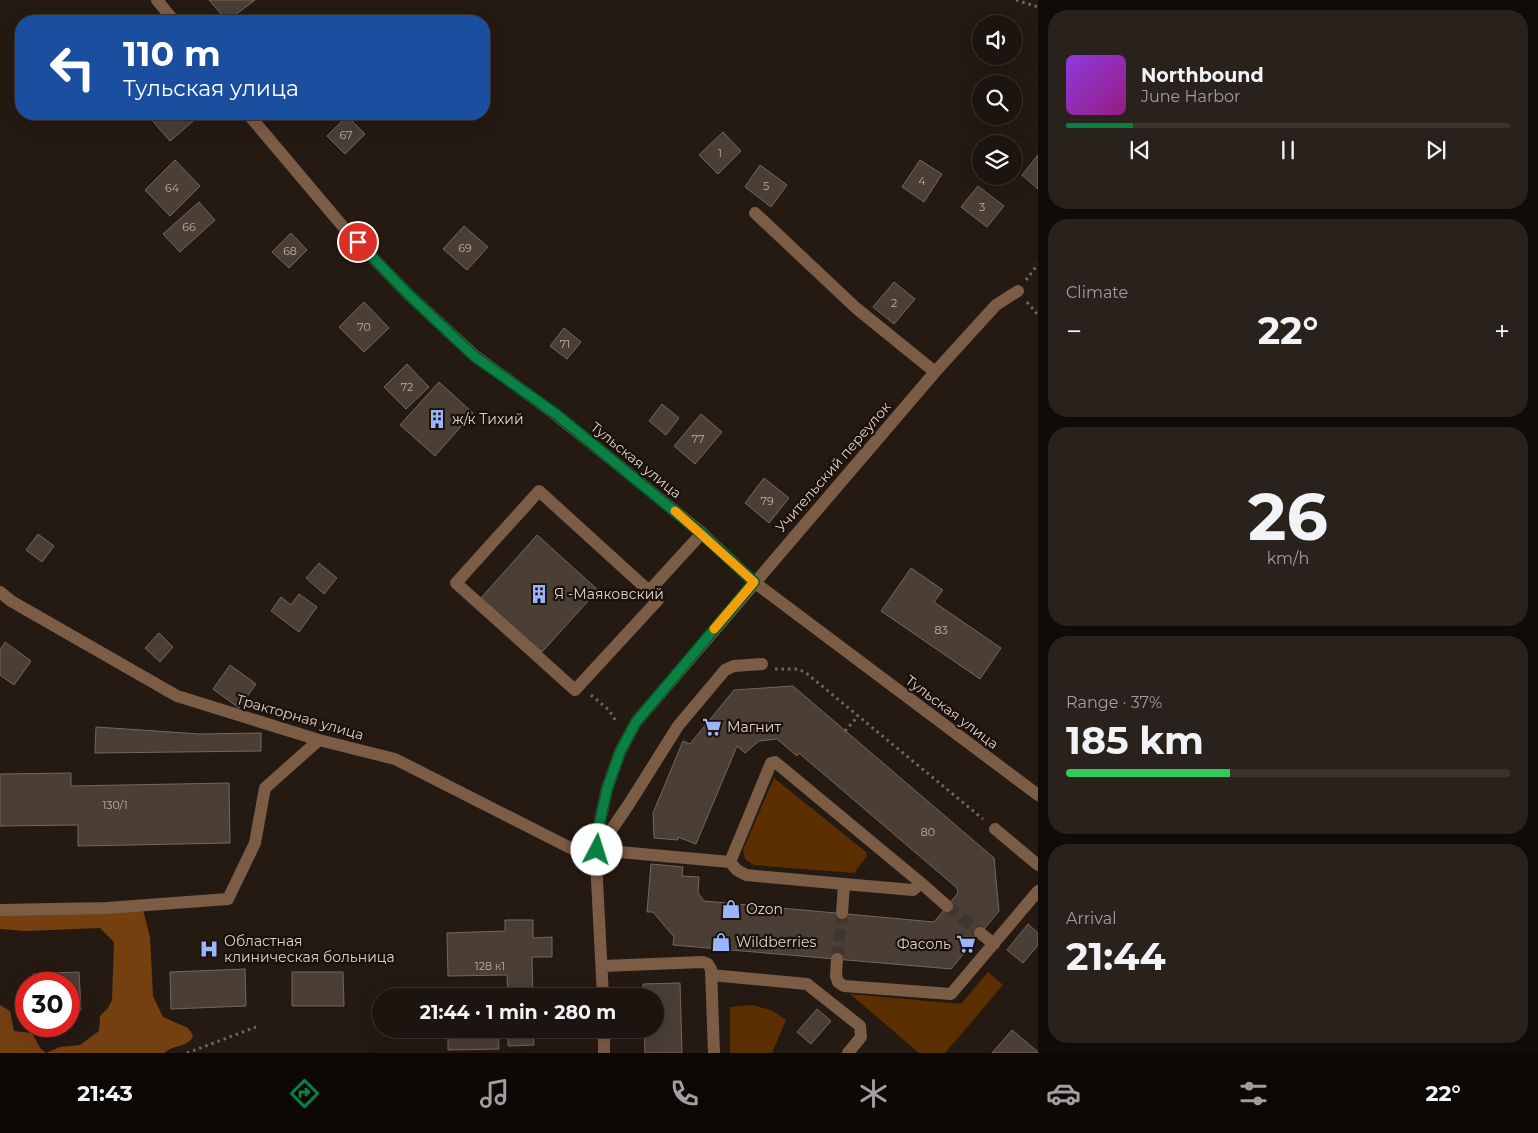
<!DOCTYPE html>
<html lang="en">
<head>
<meta charset="utf-8">
<style>
	body { margin:0; font-family:Montserrat,sans-serif; background:#29211c; color:#f1f3f6; height:100vh; display:flex; flex-direction:column; font-size:19px; white-space:nowrap }
	* { box-sizing:border-box; margin:0 }
	p { font-size:16px; color:#a09e9e }
	.icon { flex:none; width:28px; height:28px; fill:none; stroke:currentColor; stroke-width:2; stroke-linecap:round; stroke-linejoin:round }
	.map { position:relative; flex:1; overflow:hidden }
	.drawer { display:flex; flex-direction:column; gap:10px; padding:10px; background:#0f0b08; width:500px }
	.drawer>* { flex:none }
	.banner { position:absolute; left:15px; top:15px; width:475px; height:105px; border-radius:20px; box-shadow:0 5px 20px #0002,0 0 0 1px #3a332e; background:#1a4fa0; color:#fff; overflow:hidden }
	.buttons { position:absolute; left:972px; top:15px; display:grid; gap:10px }
	.buttons a { display:grid; place-items:center; width:50px; height:50px; border-radius:50%; background:#1c140e; box-shadow:0 5px 20px #0002,0 0 0 1px #3a332e; font-size:25px }
	.speed { position:absolute; left:15px; top:972px; display:flex; gap:10px; font-size:25px; font-weight:700; text-align:center }
	.speed>* { display:grid; place-content:center; width:65px; height:65px; border-radius:50%; background:#1c140e; box-shadow:0 5px 20px #0002,0 0 0 1px #3a332e; line-height:1 }
	.speed .limit { border:8px solid #d22; background:#fff; color:#111 }
	.pin { position:absolute; display:grid; place-items:center; width:42px; height:42px; color:#fff; margin:-21px; border:2px solid #fff; border-radius:50%; box-shadow:0 1px 5px #0007 }
	.me { position:absolute; width:55px; margin:-28px; rotate:5deg; stroke-linejoin:round; filter:drop-shadow(0 0 4px #0008) }
	.turn { display:flex; align-items:center; gap:18px; height:105px; padding:0 25px; font-size:22px }
	.turn .icon { width:65px; height:65px; stroke-width:2.5 }
	.turn b { display:block; font-size:35px; line-height:42px }
	.big { font-size:38px; font-weight:700; line-height:1.1 }
	.drawer .widget { flex:1; display:flex; flex-direction:column; justify-content:center; gap:8px; min-width:0; padding:0 18px; border-radius:20px; background:#29211c }
	.drawer .dial { align-items:center; gap:0 }
	.dial b { font-size:65px; line-height:1 }
	.song { display:flex; align-items:center; gap:15px }
	.cover { width:60px; height:60px; border-radius:8px; background:linear-gradient(135deg,hsl(270 70% 55%),hsl(310 70% 35%)) }
	.played { height:5px; border-radius:2px; background:linear-gradient(90deg,#0b8043 15%,#3a332e 15%) }
	.keys { display:flex; justify-content:space-around; direction:ltr }
	.heat { display:flex; justify-content:space-between; align-items:center; font-size:28px; direction:ltr }
	.charge { height:8px; border-radius:4px; background:linear-gradient(90deg,#34c759 37%,#3a332e 0) }
	.trip { position:absolute; left:372px; top:988px; width:292px; height:50px; border-radius:25px; background:#1c140e; box-shadow:0 5px 20px #0002,0 0 0 1px #3a332e; font-weight:700; line-height:50px; text-align:center }
	.tab-bar { display:flex; height:80px; justify-content:space-around; align-items:center; background:#0b0806; color:#a09e9e }
	.tab-bar .icon { width:35px; height:35px }
	.tab-bar .current { color:#0b8043 }
	.tab-bar b { font-size:22px; color:#f1f3f6 }
	main { display:flex; flex:1; min-height:0 }
	.map>svg:first-child { display:block }
	.green { fill:#5c2f01 }
	.forest { fill:#75400f }
	.building { fill:#4a3e35; stroke:#74675d }
	.lines { fill:none; stroke-linecap:round; stroke-linejoin:round }
	.minor-tunnel { stroke:#40362e; stroke-width:12; stroke-dasharray:12 6; stroke-linecap:butt }
	.path { stroke:#716760; stroke-width:3; stroke-dasharray:2.5 4; stroke-linecap:butt }
	.minor { stroke:#7b5c45; stroke-width:12 }
	.route-casing { stroke:#07532c; stroke-width:12 }
	.route { stroke:#0b8043; stroke-width:9 }
	.slow { stroke:#f59e0b; stroke-width:9 }
	.labels { text-anchor:middle; dominant-baseline:central; stroke-width:4.5; stroke-linejoin:round; paint-order:stroke }
	.number-label { font-size:11px; fill:#b8afa8 }
	.poi-label { font-size:14px; fill:#dcd5cf; stroke:#1c110a; text-anchor:start }
	.street-label { font-size:14px; fill:#dcd5cf; stroke:#1c110a }
</style>
</head>
<body>
<main>
<div class="map">
<svg width="1038" height="1053" viewBox="0 0 1038 1053">
	<rect width="100%" height="100%" fill="#251a12"/>
	<path class="green" d="M 774,778 L 866,852 L 867,856 L 854,873 L 754,865 L 745,859 L 743,850 Z
		M 988,972 L 1003,985 L 945,1053 L 919,1053 L 850,994 L 961,1004 Z
		M 752,1005 L 771,1010 L 786,1020 L 772,1053 L 730,1053 L 730,1007 Z"/>
	<path class="forest" d="M 143,910 L 150,937 L 153,996 L 163,1017 L 188,1028 L 193,1035 C 190,1048 173,1044 164,1053 L 0,1053 L 0,1005 L 10,1011 L 14,1031 L 32,1033 L 40,1048 L 46,1053 L 60,1047 L 80,1045 L 99,1031 L 100,1016 L 108,1008 L 112,1000 L 114,942 L 100,928 L 26,931 L 0,929 L 0,911 Z"/>
	<path class="building" d="M 209,0 L 255,0 L 227,21 Z
		M 153,114 L 195,114 L 198,117 L 170,141 L 149,117 Z
		M 347,116 L 365,134 L 345,154 L 327,136 Z
		M 723,132 L 741,151 L 718,174 L 699,155 Z
		M 1038,155 L 1038,189 L 1022,175 Z
		M 175,160 L 200,186 L 170,216 L 145,190 Z
		M 920,160 L 942,174 L 924,202 L 902,187 Z
		M 760,165 L 787,185 L 771,207 L 745,187 Z
		M 978,186 L 1004,206 L 987,227 L 961,207 Z
		M 199,202 L 215,220 L 180,252 L 163,234 Z
		M 464,226 L 488,247 L 467,270 L 443,249 Z
		M 291,233 L 307,250 L 289,268 L 272,252 Z
		M 894,282 L 915,299 L 894,324 L 873,307 Z
		M 364,302 L 389,328 L 364,352 L 339,327 Z
		M 564,328 L 581,342 L 567,359 L 550,346 Z
		M 407,364 L 429,387 L 406,409 L 384,387 Z
		M 439,382 L 473,413 L 435,456 L 400,425 Z
		M 662,404 L 679,418 L 666,435 L 649,421 Z
		M 701,414 L 722,432 L 695,464 L 674,446 Z
		M 764,478 L 789,498 L 769,523 L 745,503 Z
		M 38,534 L 54,546 L 42,562 L 26,550 Z
		M 537,535 L 598,590 L 542,652 L 481,598 Z
		M 319,563 L 337,578 L 324,594 L 306,578 Z
		M 911,568 L 943,590 L 934,602 L 1001,648 L 980,679 L 881,611 Z
		M 299,594 L 317,607 L 299,632 L 271,611 L 281,597 L 291,605 Z
		M 159,633 L 173,647 L 160,662 L 145,648 Z
		M 5,642 L 31,661 L 14,685 L 0,675 L 0,650 Z
		M 230,665 L 256,684 L 239,708 L 213,689 Z
		M 793,686 L 994,858 L 999,911 L 951,969 L 673,945 L 674,937 L 653,912 L 647,912 L 651,864 L 683,867 L 682,876 L 699,877 L 698,893 L 704,901 L 934,922 L 958,893 L 957,888 L 799,753 L 797,756 L 777,739 L 759,741 L 745,753 L 737,746 L 696,844 L 678,837 L 678,840 L 654,838 L 653,813 L 683,741 L 690,744 L 734,690 Z
		M 96,727 L 200,734 L 261,733 L 261,751 L 95,753 Z
		M 71,773 L 71,786 L 229,783 L 230,843 L 78,846 L 78,825 L 0,826 L 0,774 Z
		M 505,920 L 533,920 L 533,938 L 552,937 L 552,957 L 532,957 L 533,996 L 508,996 L 507,975 L 448,976 L 447,933 L 505,931 Z
		M 1028,924 L 1038,933 L 1038,945 L 1023,963 L 1007,950 Z
		M 245,969 L 246,1006 L 171,1009 L 170,972 Z
		M 79,972 L 81,1010 L 69,1011 L 69,984 L 33,984 L 33,974 Z
		M 292,972 L 343,972 L 344,1006 L 292,1006 Z
		M 680,983 L 682,1053 L 645,1053 L 644,1029 L 656,1029 L 656,996 L 643,996 L 643,984 Z
		M 817,1009 L 831,1021 L 811,1044 L 797,1032 Z
		M 448,1029 L 498,1029 L 499,1049 L 448,1050 Z
		M 508,1029 L 533,1029 L 534,1045 L 508,1046 Z
		M 1012,1030 L 1038,1052 L 1038,1053 L 992,1053 Z"/>
	<g class="lines">
		<path class="minor-tunnel" d="M 947,906 L 980,933
			M 837,959 L 842,913"/>
		<path class="path" d="M 1016,0 L 1038,7
			M 1026,280 L 1038,264
			M 1027,302 L 1038,315
			M 775,669 L 797,669 L 805,672 L 983,819
			M 591,695 L 609,710 L 617,723
			M 845,731 L 858,716
			M 187,1053 L 256,1027"/>
		<path class="minor" d="M 157,0 L 174,21
			M 248,114 L 345,229 L 409,295 L 474,355 L 555,414 L 702,533 L 754,582 L 1038,795
			M 755,213 L 856,308 L 935,372
			M 649,591 L 539,491 L 456,583 L 575,690 L 658,600 L 649,591 L 702,533
			M 0,592 L 11,601 L 177,696 L 319,740 L 395,759 L 596,861
			M 995,829 L 1038,865
			M 599,848 L 629,804 L 678,726 L 725,670 L 734,666 L 762,664
			M 597,850 L 730,862 L 737,870 L 746,875 L 844,884 L 842,913
			M 730,862 L 771,763 L 775,762 L 921,883 L 913,890 L 844,884
			M 921,883 L 947,906
			M 0,910 L 107,908 L 228,899 L 255,843 L 265,788 L 319,740
			M 980,933 L 994,944
			M 837,959 L 836,976 L 838,982 L 844,986 L 951,994 L 1038,891
			M 603,966 L 703,962 L 708,964 L 711,969 L 714,1053
			M 711,975 L 807,984 L 860,1026 L 861,1037 L 848,1053
			M 603,996 L 596,861 L 600,821 L 607,789 L 620,752 L 636,722 L 935,372 L 996,305 L 1018,291
			M 604,1029 L 604,1053"/>
	</g>
	<g class="lines">
		<g class="route-casing">
			<path id="route" d="M 358,242 L 409,295 L 474,356 L 556,414 L 702,534 L 754,582 L 636,722 L 620,752 L 607,789 L 600,821 L 597,850"/>
		</g>
		<use href="#route" class="route"/>
		<path class="slow" d="M 675,511 L 754,582 L 714,629"/>
	</g>
	<defs>
		<g id="building-bare" transform="scale(1.5)"><path d="M-4-6H4V6H1V3H-1V6H-4ZM-2.5-4.3h1.7v1.8h-1.7ZM.8-4.3h1.7v1.8H.8ZM-2.5-1h1.7V.8h-1.7ZM.8-1h1.7V.8H.8Z" fill="#9ab5fd" stroke="#1c110a" stroke-width="2.5" paint-order="stroke"/></g>
		<g id="supermarket-bare" transform="scale(1.5)"><path d="M-6-5.5h2.5l.6 2H6L4.5 2H-2.5L-4.4-4H-6ZM-1.5 3.2a1.3 1.3 0 1 0 .1 0ZM3 3.2a1.3 1.3 0 1 0 .1 0Z" fill="#9ab5fd" stroke="#1c110a" stroke-width="2.5" paint-order="stroke"/></g>
		<g id="shop-bare" transform="scale(1.5)"><path d="M-5-2.5h2.3a2.7 3.5 0 0 1 5.4 0H5L5.5 6h-11ZM-1.5-2.5h3a1.5 2.3 0 0 0-3 0Z" fill="#9ab5fd" stroke="#1c110a" stroke-width="2.5" paint-order="stroke"/></g>
		<g id="hospital-bare" transform="scale(1.5)"><path d="M-5-5h3v3.5h4V-5h3V5h-3V1.5h-4V5h-3Z" fill="#9ab5fd" stroke="#1c110a" stroke-width="2.5" paint-order="stroke"/></g>
	</defs>
	<g fill-rule="evenodd">
		<use href="#building-bare" x="437" y="419"/>
		<use href="#building-bare" x="539" y="594"/>
		<use href="#supermarket-bare" x="712" y="727"/>
		<use href="#shop-bare" x="731" y="909"/>
		<use href="#shop-bare" x="721" y="942"/>
		<use href="#supermarket-bare" x="966" y="944"/>
		<use href="#hospital-bare" x="209" y="949"/>
	</g>
	<g class="labels">
		<g class="number-label">
			<text x="346" y="135">67</text>
			<text x="720" y="153">1</text>
			<text x="922" y="181">4</text>
			<text x="766" y="186">5</text>
			<text x="172" y="188">64</text>
			<text x="982" y="207">3</text>
			<text x="189" y="227">66</text>
			<text x="465" y="248">69</text>
			<text x="290" y="251">68</text>
			<text x="894" y="303">2</text>
			<text x="364" y="327">70</text>
			<text x="565" y="344">71</text>
			<text x="407" y="387">72</text>
			<text x="698" y="439">77</text>
			<text x="767" y="501">79</text>
			<text x="941" y="630">83</text>
			<text x="115" y="805">130/1</text>
			<text x="928" y="832">80</text>
			<text x="490" y="966">128 к1</text>
		</g>
		<g class="poi-label">
			<text x="452" y="419">ж/к Тихий</text>
			<text x="554" y="594">Я -Маяковский</text>
			<text x="727" y="727">Магнит</text>
			<text x="746" y="909">Ozon</text>
			<text x="224" y="941">Областная<tspan x="224" dy="16">клиническая больница</tspan></text>
			<text x="736" y="942">Wildberries</text>
			<text x="951" y="944" text-anchor="end">Фасоль</text>
		</g>
		<g class="street-label">
			<text transform="translate(636 460) rotate(39)">Тульская улица</text>
			<text transform="translate(833 467) rotate(-49)">Учительский переулок</text>
			<text transform="translate(952 712) rotate(37)">Тульская улица</text>
			<text transform="translate(300 717) rotate(16)">Тракторная улица</text>
		</g>
	</g>
</svg>
<div class="buttons">
<a><svg class="icon" aria-label="sound" viewBox="0 0 24 24"><path d="M4 9h4l5-4v14l-5-4H4zM17 9q2 3 0 6"/></svg></a>
<a><svg class="icon" aria-label="search" viewBox="0 0 24 24"><circle cx="10" cy="10" r="6"/><path d="M15 15l6 6"/></svg></a>
<a><svg class="icon" aria-label="layers" viewBox="0 0 24 24"><path d="M12 4l9 5-9 5-9-5zM3 14l9 5 9-5"/></svg></a>
</div>
<div class="speed"><div class="limit">30</div></div>
<div class="pin" style="left:358px;top:242px;background:#d93025"><svg class="icon" aria-label="arrive" viewBox="0 0 24 24"><path d="M6 21V4h12l-3 4 3 4H6"/></svg></div>
<svg class="me" style="left:597px;top:850px" viewBox="-20 -20 40 40"><circle r="19" fill="#fff"/><path d="M0-13L10 11 0 6-10 11z" fill="#0b8043"/></svg>
<div class="trip">21:44 · 1 min · 280 m</div>
<div class="banner">
<div class="turn"><svg class="icon" aria-label="left" viewBox="0 0 24 24"><path d="M17 20v-9H6M10 6l-5 5 5 5"/></svg><div><b>110 m</b>Тульская улица</div></div>
</div>
</div>
<section class="drawer">
<div class="widget">
<div class="song"><i class="cover"></i><div><b>Northbound</b><p>June Harbor</p></div></div>
<div class="played"></div>
<div class="keys"><svg class="icon" aria-label="previous" viewBox="0 0 24 24"><path d="M18 5L8 12l10 7zM5 5v14"/></svg><svg class="icon" aria-label="pause" viewBox="0 0 24 24"><path d="M8 5v14M16 5v14"/></svg><svg class="icon" aria-label="next" viewBox="0 0 24 24"><path d="M6 5l10 7-10 7zM19 5v14"/></svg></div>
</div>
<div class="widget"><p>Climate</p>
<div class="heat"><a>−</a><b class="big">22°</b><a>+</a></div>
</div>
<div class="widget dial"><b>26</b><p>km/h</p></div>
<div class="widget"><p>Range · 37%</p><b class="big">185 km</b><div class="charge"></div></div>
<div class="widget"><p>Arrival</p><b class="big">21:44</b></div>
</section>
</main>
<nav class="tab-bar">
<b>21:43</b>
<svg class="icon current" aria-label="directions" viewBox="0 0 24 24"><path d="M12 3l9 9-9 9-9-9zM9 14v-3h6M13 9l2 2-2 2"/></svg>
<svg class="icon" aria-label="music" viewBox="0 0 24 24"><path d="M9 18V5l10-2v13"/><circle cx="6" cy="18" r="3"/><circle cx="16" cy="16" r="3"/></svg>
<svg class="icon" aria-label="phone" viewBox="0 0 24 24"><path d="M5 4h4l2 5-3 2q2 4 5 5l2-3 5 2v4C11 20 4 13 5 4z"/></svg>
<svg class="icon" aria-label="climate" viewBox="0 0 24 24"><path d="M12 3v18M4 7l16 10M4 17L20 7"/></svg>
<svg class="icon" aria-label="car" viewBox="0 0 24 24"><path d="M5 17H2v-5l4-1 3-4h7l3 4 3 1v5h-3M9 17h6M6 11h13"/><circle cx="7" cy="17" r="2"/><circle cx="17" cy="17" r="2"/></svg>
<svg class="icon" aria-label="filters" viewBox="0 0 24 24"><path d="M4 7h16M4 17h16"/><circle cx="9" cy="7" r="2"/><circle cx="15" cy="17" r="2"/></svg>
<b>22°</b>
</nav>
</body>
</html>
